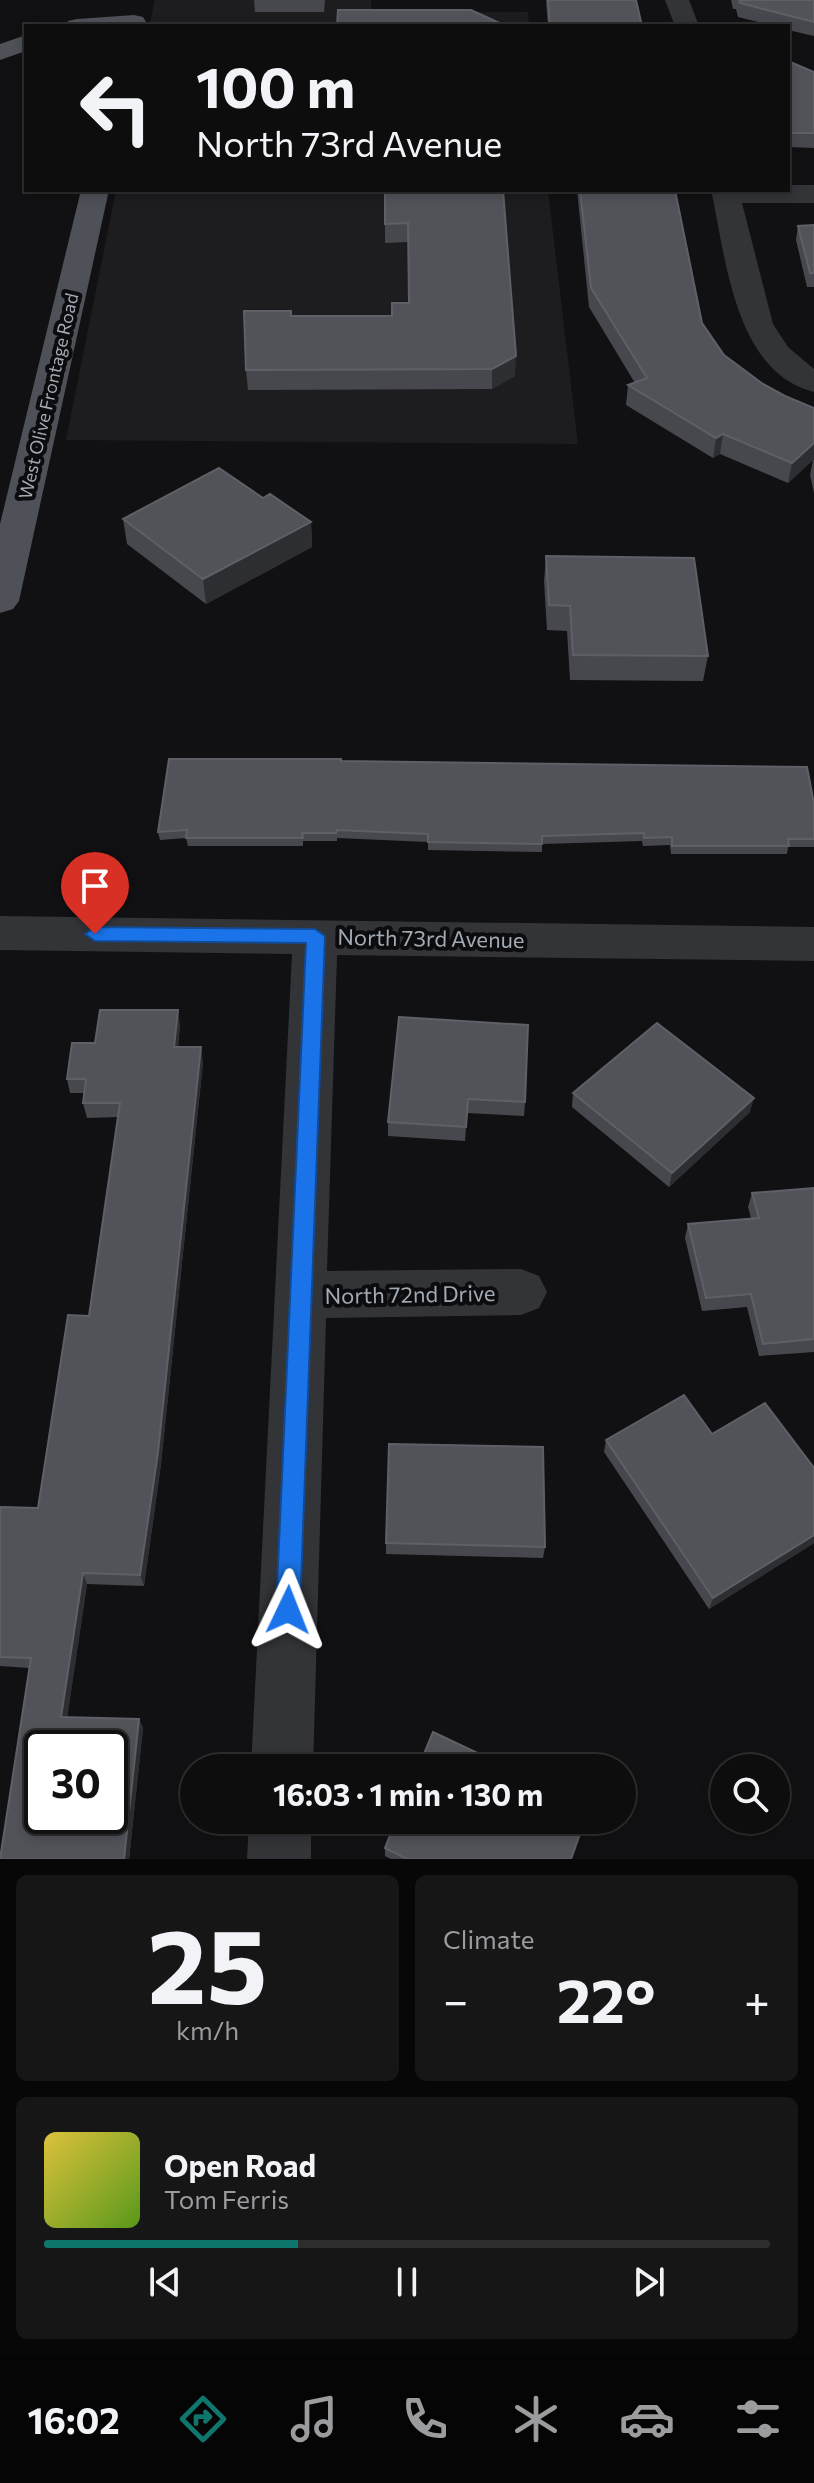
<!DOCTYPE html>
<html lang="en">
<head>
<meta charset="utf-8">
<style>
	body { margin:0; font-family:Commissioner,sans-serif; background:#161617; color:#f1f3f6; height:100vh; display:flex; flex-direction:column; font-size:30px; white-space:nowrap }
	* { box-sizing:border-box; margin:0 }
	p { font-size:26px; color:#9a9c9e }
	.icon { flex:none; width:44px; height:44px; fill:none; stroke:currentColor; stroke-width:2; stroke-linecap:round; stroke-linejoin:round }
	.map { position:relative; height:1859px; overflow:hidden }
	.sheet { display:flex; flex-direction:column; gap:16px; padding:16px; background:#070708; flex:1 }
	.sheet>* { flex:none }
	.hud { position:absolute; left:24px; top:24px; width:766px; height:168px; border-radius:0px; box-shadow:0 4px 12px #0003,0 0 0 2px #2d2d2e; background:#0d0d0e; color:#f1f3f6; overflow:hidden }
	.fabs { position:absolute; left:710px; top:1754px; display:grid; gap:16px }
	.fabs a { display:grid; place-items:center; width:80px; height:80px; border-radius:50%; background:#0d0d0e; box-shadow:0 4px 12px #0003,0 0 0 2px #2d2d2e; font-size:40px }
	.speed { position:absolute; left:24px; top:1730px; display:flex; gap:16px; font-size:40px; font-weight:700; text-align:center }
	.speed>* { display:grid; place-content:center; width:104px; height:104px; border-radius:50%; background:#0d0d0e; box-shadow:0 4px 12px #0003,0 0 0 2px #2d2d2e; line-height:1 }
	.speed .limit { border:4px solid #111; border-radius:12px; background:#fff; color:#111 }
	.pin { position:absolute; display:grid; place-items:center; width:68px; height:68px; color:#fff; margin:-82px -34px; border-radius:50% 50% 50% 0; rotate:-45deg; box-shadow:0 0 8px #0007 }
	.pin .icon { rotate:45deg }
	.me { position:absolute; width:88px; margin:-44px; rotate:2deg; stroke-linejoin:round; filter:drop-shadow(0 0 6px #0008) }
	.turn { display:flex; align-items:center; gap:28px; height:168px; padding:0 40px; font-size:36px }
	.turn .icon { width:104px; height:104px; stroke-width:2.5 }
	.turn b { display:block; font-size:56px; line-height:68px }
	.big { font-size:60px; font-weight:700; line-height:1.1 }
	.sheet .card { flex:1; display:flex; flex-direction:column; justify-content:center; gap:12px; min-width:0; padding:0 28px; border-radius:12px; background:#161617 }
	.sheet .dial { align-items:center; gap:0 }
	.dial b { font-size:104px; line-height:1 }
	.song { display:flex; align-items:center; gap:24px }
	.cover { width:96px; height:96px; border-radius:12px; background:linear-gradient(135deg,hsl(50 70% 55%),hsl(90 70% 35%)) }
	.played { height:8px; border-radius:4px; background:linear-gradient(90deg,#0f766e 35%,#2d2d2e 35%) }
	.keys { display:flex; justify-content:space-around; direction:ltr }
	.heat { display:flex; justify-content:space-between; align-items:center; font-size:44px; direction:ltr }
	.sheet .tiles { flex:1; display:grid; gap:16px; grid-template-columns:1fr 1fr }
	.card:last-child { grid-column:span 2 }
	.trip { position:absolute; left:180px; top:1754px; width:456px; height:80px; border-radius:40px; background:#0d0d0e; box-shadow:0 4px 12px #0003,0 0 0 2px #2d2d2e; font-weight:700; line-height:80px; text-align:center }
	.dock { display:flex; height:128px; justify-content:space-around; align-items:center; background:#050506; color:#9a9c9e }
	.dock .icon { width:56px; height:56px }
	.dock .active { color:#0f766e }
	.dock b { font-size:36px; color:#f1f3f6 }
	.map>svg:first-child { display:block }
	.built { fill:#1d1d20 }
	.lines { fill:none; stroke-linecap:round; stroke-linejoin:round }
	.minor { fill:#323438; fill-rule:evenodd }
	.major { fill:#4e5157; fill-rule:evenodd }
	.wall { fill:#47484e }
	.shaded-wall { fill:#2d2e32 }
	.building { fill:#515359; stroke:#5d6067; stroke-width:2; fill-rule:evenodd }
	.route { fill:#1a73e8; stroke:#114b97; stroke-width:2 }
	.labels { text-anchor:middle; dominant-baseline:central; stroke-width:8; stroke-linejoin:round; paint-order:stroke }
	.far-street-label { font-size:18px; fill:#a2aab3; stroke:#0c0c0e }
	.street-label { font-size:22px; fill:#a2aab3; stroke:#0c0c0e }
</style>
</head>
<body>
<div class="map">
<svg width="814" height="1859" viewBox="0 0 814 1859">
	<rect width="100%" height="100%" fill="#111113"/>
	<path class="built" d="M 155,0 L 371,0 L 371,13 L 528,12 L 529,26 L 149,26 Z
		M 116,190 L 548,190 L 578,444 L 66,440 Z"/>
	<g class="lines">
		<path class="minor" d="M 665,0 L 689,0 L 699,26 L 675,26 Z
			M 788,185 L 814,185 L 814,203 L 742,203 L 773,324 L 788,347 L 814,369 L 814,392 C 734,372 726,257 711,190 L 788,190 Z
			M 0,916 L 814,927 L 814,961 L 337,955 L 327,1271 L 521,1269 L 539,1276 L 547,1292 L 539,1308 L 521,1315 L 326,1318 L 313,1768 L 251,1768 L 292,954 L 0,950 Z
			M 249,1820 L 311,1820 L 311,1859 L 247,1859 Z"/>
		<path class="major" d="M 134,15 L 143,17 L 146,22 L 144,26 L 65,26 L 68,21 L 77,19 Z
			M 26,35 L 26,51 L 0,60 L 0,44 Z
			M 81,190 L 109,190 L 19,601 L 13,609 L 0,613 L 0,524 Z"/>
	</g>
	<path class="wall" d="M 254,0 L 325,0 L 324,12 L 255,12 Z
		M 546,0 L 636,0 L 642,26 L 548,26 Z
		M 731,0 L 814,0 L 814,36 L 788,30 L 788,26 L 774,26 L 738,17 L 736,9 L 733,9 Z
		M 788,61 L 814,72 L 814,148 L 788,147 Z
		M 385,190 L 515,376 L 492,389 L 248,390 L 246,370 L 291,316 L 392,316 L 409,303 L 408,242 L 385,243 Z
		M 577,190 L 675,190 L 702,323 L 724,355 L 763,384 L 785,396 L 814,408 L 814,459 L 788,483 L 720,454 L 713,458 L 626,405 L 628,385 L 635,383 L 589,307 Z
		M 814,225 L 814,287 L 807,287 L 796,240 L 798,226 Z
		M 813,460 L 814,460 L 814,493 L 810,475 Z
		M 263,498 L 311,522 L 312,547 L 206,604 L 127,544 L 123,519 Z
		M 546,556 L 708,656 L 703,681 L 570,680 L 567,631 L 547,630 L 544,581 Z
		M 341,761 L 814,804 L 814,847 L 788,847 L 787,854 L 671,854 L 670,845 L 643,846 L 642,841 L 542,844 L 542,852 L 428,850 L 428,842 L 337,838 L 337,841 L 303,841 L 303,846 L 188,846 L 186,838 L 160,840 L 158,832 Z
		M 399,1017 L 525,1102 L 524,1116 L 467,1113 L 465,1141 L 388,1136 L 388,1122 Z
		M 180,1024 L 178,1047 L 203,1062 L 161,1464 L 144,1586 L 87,1584 L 67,1717 L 139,1719 L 143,1728 L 129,1859 L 29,1668 L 0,1666 L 0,1507 L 38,1508 L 89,1316 L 118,1117 L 87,1118 L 83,1103 L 84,1093 L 70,1093 L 67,1079 Z
		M 573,1093 L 750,1112 L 669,1187 L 572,1107 Z
		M 814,1188 L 814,1352 L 759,1356 L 747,1307 L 702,1311 L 685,1238 L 688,1224 L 751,1218 L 748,1207 L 752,1193 Z
		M 712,1434 L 814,1468 L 814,1543 L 709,1609 L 604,1452 L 606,1440 Z
		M 386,1543 L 545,1547 L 543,1558 L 386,1554 Z
		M 385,1848 L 572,1859 L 391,1859 L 385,1856 Z"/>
	<path class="shaded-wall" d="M 516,356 L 515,376 L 492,389 L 492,369 Z
		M 723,434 L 720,454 L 713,458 L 716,438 Z
		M 814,443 L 814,459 L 788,483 L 792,463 Z
		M 311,522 L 312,547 L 206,604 L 203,579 Z
		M 178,1010 L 180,1024 L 177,1062 L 174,1047 Z
		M 201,1047 L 203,1062 L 161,1464 L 144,1586 L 140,1575 Z
		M 754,1098 L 750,1112 L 669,1187 L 672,1173 Z
		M 814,1535 L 814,1543 L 709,1609 L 713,1598 Z
		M 83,1573 L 87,1584 L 66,1727 L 61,1717 Z
		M 139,1719 L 143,1728 L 129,1859 L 124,1859 Z"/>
	<path class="building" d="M 548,0 L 636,0 L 642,26 L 550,26 Z
		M 739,0 L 814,0 L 814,22 L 740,3 Z
		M 338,10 L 471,10 L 506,26 L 337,26 Z
		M 788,61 L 814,72 L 814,133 L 788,133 Z
		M 385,190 L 503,190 L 516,356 L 492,369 L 246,370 L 244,311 L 291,311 L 291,316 L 392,316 L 392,303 L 409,303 L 408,223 L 385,224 Z
		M 580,190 L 675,190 L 702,323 L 724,355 L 763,384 L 785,396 L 814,408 L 814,443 L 792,463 L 723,434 L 716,438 L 628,385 L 647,378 L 591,288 Z
		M 814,225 L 814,273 L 810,273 L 798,226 Z
		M 219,468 L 263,498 L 270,494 L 311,522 L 203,579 L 123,519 Z
		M 546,556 L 694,558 L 708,656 L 573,655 L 570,606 L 549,605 Z
		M 169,759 L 341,759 L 341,761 L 807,767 L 814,804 L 814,839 L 788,839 L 789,846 L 672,846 L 672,837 L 644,838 L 644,833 L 542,836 L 542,844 L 428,842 L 428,834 L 337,830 L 336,833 L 302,833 L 303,838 L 186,838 L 187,830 L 158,832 Z
		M 100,1010 L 178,1010 L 174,1047 L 201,1047 L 158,1452 L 140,1575 L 83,1573 L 61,1717 L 139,1719 L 124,1859 L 0,1859 L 31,1658 L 0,1657 L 0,1507 L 38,1508 L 68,1315 L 89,1316 L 120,1103 L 83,1103 L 86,1079 L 67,1079 L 72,1043 L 95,1043 ZM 42,1748 L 110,1748 L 110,1816 L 42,1816 Z
		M 399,1017 L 528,1025 L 525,1102 L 468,1099 L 466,1127 L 388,1122 Z
		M 657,1023 L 754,1098 L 672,1173 L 573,1093 Z
		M 814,1188 L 814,1339 L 763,1344 L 751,1294 L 706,1298 L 688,1224 L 759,1218 L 752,1193 Z
		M 684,1395 L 712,1434 L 765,1403 L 814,1468 L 814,1535 L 713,1598 L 606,1440 Z
		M 389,1444 L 543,1447 L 545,1547 L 386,1543 Z
		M 433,1732 L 509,1768 L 418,1768 Z
		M 396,1820 L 585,1820 L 571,1859 L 407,1859 L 385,1848 Z"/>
	<path class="route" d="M 95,927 L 315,929 L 325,936 L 300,1610 L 296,1619 L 288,1622 L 279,1619 L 276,1610 L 306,943 L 95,941 L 85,934 Z"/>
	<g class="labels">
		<g class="far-street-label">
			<text transform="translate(48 396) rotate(-77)">West Olive Frontage Road</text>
		</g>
		<g class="street-label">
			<text transform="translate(431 938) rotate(1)">North 73rd Avenue</text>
			<text transform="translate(410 1294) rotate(-1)">North 72nd Drive</text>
		</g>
	</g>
</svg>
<div class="fabs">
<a><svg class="icon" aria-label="search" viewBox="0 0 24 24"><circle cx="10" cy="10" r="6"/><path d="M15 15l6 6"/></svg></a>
</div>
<div class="speed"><div class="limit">30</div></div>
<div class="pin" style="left:95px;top:934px;background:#d93025"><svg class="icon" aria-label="arrive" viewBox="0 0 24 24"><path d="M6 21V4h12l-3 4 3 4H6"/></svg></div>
<svg class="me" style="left:288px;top:1610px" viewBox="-20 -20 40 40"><path d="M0-17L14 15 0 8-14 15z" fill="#1a73e8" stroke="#fff" stroke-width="4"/></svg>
<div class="trip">16:03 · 1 min · 130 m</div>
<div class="hud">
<div class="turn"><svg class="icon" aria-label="left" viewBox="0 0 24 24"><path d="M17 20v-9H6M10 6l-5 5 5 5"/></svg><div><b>100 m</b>North 73rd Avenue</div></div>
</div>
</div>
<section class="sheet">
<div class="tiles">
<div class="card dial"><b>25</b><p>km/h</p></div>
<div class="card"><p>Climate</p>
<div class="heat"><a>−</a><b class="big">22°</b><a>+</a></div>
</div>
<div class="card">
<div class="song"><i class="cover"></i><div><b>Open Road</b><p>Tom Ferris</p></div></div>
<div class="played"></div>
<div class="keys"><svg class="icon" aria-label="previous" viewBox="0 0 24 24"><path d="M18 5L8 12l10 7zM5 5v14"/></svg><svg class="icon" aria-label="pause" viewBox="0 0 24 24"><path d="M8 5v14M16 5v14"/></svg><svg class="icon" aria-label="next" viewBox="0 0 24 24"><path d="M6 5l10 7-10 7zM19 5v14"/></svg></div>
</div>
</div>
</section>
<nav class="dock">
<b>16:02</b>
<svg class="icon active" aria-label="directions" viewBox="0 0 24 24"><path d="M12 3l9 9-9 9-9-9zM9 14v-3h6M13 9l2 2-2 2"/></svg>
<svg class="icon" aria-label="music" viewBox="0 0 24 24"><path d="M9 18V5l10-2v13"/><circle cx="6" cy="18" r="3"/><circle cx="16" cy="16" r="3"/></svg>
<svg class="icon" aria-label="phone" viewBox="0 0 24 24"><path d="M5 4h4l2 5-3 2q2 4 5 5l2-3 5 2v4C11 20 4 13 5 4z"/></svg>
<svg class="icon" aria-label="climate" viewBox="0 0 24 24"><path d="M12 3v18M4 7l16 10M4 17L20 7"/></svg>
<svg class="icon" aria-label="car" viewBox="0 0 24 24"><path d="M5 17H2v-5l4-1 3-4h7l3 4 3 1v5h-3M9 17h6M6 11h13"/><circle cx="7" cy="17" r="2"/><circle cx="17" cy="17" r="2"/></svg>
<svg class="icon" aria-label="filters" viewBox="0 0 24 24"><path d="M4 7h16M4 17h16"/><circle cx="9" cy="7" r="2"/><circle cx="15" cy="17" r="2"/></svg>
</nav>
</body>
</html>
